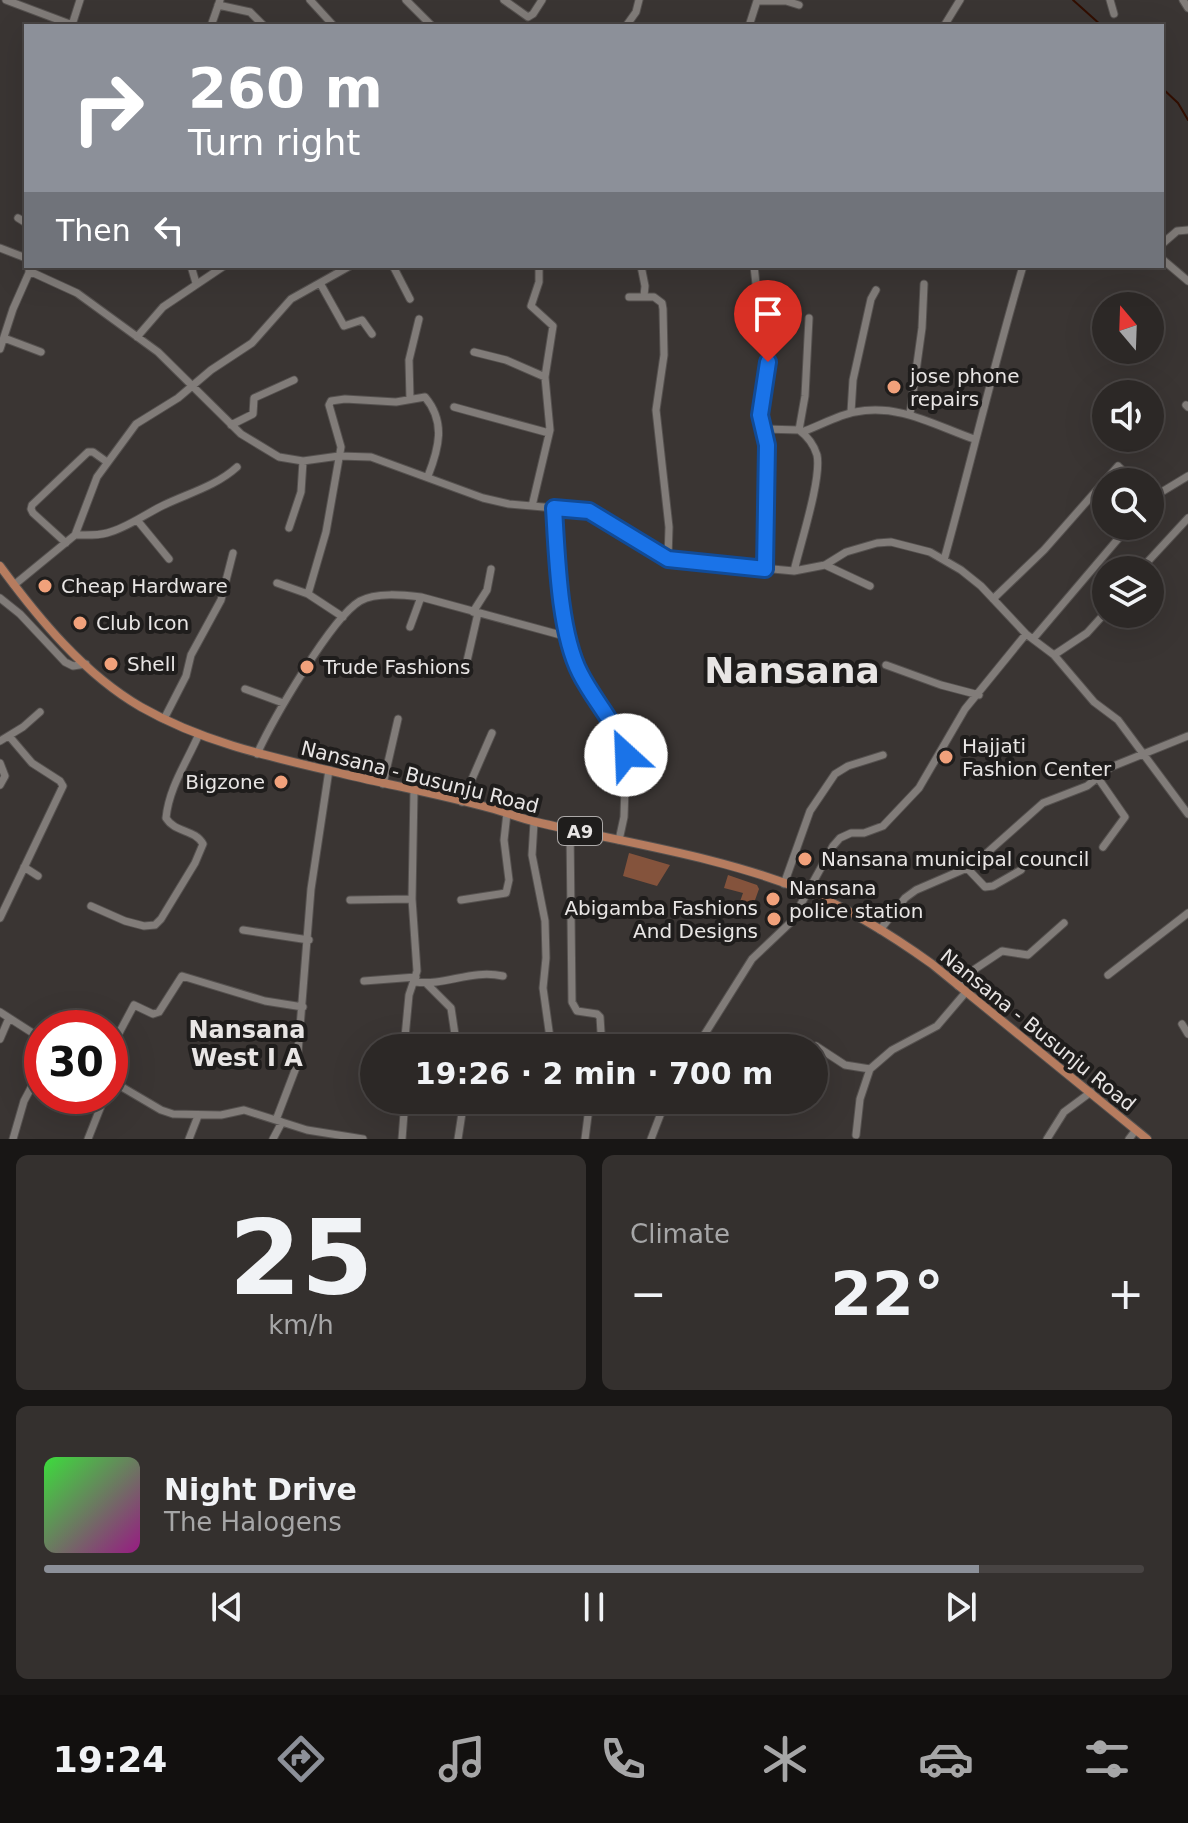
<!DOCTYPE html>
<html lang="en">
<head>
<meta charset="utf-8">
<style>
	body { margin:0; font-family:"DejaVu Sans",sans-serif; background:#34302e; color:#f1f3f6; height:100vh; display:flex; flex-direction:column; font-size:30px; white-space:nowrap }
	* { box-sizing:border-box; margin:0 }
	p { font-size:26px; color:#a6a6a7 }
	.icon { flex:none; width:44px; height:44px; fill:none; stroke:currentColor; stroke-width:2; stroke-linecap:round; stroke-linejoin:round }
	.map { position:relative; height:1139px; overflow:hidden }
	.sheet { display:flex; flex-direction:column; gap:16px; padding:16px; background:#181615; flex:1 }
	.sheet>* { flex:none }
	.top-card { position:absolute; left:24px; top:24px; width:1140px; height:244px; border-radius:0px; box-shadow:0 8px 32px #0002,0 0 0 2px #484443; background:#8c9099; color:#fff; overflow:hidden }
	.needle { width:52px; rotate:341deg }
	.fabs { position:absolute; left:1092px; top:292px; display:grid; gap:16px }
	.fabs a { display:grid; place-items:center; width:72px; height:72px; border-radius:50%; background:#2c2826; box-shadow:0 8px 32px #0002,0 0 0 2px #484443; font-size:40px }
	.speed { position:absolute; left:24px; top:1010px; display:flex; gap:16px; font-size:40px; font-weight:700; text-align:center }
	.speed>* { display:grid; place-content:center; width:104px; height:104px; border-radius:50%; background:#2c2826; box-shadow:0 8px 32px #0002,0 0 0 2px #484443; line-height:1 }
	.speed .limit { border:12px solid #d22; background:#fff; color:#111 }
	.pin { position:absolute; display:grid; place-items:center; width:68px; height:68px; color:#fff; margin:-82px -34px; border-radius:50% 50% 50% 0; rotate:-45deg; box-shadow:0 0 8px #0007 }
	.pin .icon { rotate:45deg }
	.me { position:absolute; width:88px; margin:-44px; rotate:335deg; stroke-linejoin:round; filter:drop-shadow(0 0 6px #0008) }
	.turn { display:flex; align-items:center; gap:28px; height:168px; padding:0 32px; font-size:36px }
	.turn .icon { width:104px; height:104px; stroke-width:2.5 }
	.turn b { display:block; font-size:56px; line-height:68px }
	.then { display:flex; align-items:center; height:76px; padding:0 32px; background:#0003; gap:16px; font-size:30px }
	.big { font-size:60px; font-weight:800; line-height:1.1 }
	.sheet .tile { flex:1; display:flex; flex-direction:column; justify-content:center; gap:12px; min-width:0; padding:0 28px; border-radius:12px; background:#34302e }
	.sheet .dial { align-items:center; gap:0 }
	.dial b { font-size:104px; line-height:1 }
	.song { display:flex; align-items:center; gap:24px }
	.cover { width:96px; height:96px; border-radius:12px; background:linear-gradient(135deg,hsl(120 70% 55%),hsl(310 70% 35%)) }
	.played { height:8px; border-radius:4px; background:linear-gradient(90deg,#8c9099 85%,#484443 85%) }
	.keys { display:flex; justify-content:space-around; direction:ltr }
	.heat { display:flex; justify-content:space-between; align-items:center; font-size:44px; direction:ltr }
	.sheet .tiles { flex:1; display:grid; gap:16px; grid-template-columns:1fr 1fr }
	.tile:last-child { grid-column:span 2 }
	.trip { position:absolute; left:360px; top:1034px; width:468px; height:80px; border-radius:40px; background:#2c2826; box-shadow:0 8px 32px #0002,0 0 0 2px #484443; font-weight:800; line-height:80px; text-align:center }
	.tab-bar { display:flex; height:128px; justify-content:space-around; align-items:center; background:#12100f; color:#a6a6a7 }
	.tab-bar .icon { width:56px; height:56px }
	.tab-bar .on { color:#8c9099 }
	.tab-bar b { font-size:36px; color:#f1f3f6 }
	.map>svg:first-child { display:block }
	.green { fill:#84533c }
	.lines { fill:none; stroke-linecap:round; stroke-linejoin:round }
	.stream { stroke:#320e00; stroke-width:2 }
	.minor-casing { stroke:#55514f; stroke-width:9 }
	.major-casing { stroke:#55514f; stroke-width:10 }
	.minor { stroke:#817c79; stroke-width:7 }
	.major { stroke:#b67c5f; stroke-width:8 }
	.route-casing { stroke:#114b97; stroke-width:20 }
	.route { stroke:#1a73e8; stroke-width:14 }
	.poi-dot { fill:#f1a17b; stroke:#1f1d1c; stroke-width:3 }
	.labels { text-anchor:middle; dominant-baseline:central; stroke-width:8; stroke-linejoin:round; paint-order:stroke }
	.shield { fill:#1f1d1c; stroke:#aca9a8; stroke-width:2 }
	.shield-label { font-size:18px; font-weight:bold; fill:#e8e5e4 }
	.poi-label { font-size:20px; fill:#e8e5e4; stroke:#1f1d1c; text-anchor:start }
	.street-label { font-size:20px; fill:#e8e5e4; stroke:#1f1d1c }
	.quarter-label { font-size:24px; font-weight:bold; fill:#e8e5e4; stroke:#1f1d1c }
	.town-label { font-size:36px; font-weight:bold; fill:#e8e5e4; stroke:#1f1d1c }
</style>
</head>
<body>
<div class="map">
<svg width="1188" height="1139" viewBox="0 0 1188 1139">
	<rect width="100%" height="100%" fill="#3a3533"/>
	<path class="green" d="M 629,853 L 670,865 L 657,886 L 623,876 Z
		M 728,875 L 757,885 L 759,889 L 750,914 L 737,910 L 743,893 L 724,888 Z"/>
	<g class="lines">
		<path class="stream" d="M 1073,0 L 1102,26
			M 1162,88 L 1178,103 L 1188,120"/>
		<g class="minor-casing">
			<path id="minor" d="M 6,0 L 75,26
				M 310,0 L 332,24
				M 406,0 L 432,26
				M 504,0 L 528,17 L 533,14 L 542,0
				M 1110,0 L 1114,14
				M 1183,0 L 1188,8
				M 218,5 L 250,12 L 264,26
				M 72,25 L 80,0
				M 211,26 L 220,0
				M 626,26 L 636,12 L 639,0
				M 749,26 L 757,1 L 786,1 L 799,5
				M 944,26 L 960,0
				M 18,218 L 26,223
				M 1162,244 L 1177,231 L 1188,230
				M 0,248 L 26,258
				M 1162,259 L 1188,281
				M 191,266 L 196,283
				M 393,266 L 410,299
				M 641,266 L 645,286 L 644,296
				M 754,266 L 762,338 L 768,352 L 760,415 L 767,445 L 765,569
				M 29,271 L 77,293 L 158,352 L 241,434 L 279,457 L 303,461 L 339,456 L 371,457 L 483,498 L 509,504 L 589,511 L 668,559 L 794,571 L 825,565 L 846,552 L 877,543 L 891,542 L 930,552 L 961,570 L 981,586 L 1026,634 L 1054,655 L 1094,702 L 1118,720 L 1188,814
				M 320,283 L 344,326 L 362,320 L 372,334
				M 629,297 L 654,297 L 662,303 L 663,309 L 664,355 L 656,410 L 669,527 L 668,559
				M 137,337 L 163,307 L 224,266
				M 4,338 L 41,352
				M 0,349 L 13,309 L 32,266
				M 474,352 L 506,360 L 545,377
				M 410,399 L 409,360 L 419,319
				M 1186,405 L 1188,407
				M 454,407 L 549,433
				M 851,412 L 853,380 L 871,299 L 876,290
				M 910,414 L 922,328 L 924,284
				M 231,425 L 253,414 L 254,398 L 294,380
				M 764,429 L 799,430 C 807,436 814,445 817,455 C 822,478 800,545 794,571
				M 799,430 L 805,396 L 809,318
				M 802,432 C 819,426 838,415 855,412 C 898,403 934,425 974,439
				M 1150,499 L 1188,476
				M 532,506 L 550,430 L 545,377 L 553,326 L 531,306 L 539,282 L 539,266
				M 554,508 L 562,604 L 571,652 L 580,674 L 605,712 L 626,755 L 624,817 L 619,840
				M 137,520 L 169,559
				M 289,528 L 301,492 L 303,461
				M 75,535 C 85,535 96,536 107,533 C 127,528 145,514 164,505 C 189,493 216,486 237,467
				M 66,543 L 33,513 L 31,509 L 32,505 L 88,452 L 93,452 L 107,462
				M 944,560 C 971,462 994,364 1023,266
				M 825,565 L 870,586
				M 1140,570 L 1188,518
				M 277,583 L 308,594
				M 14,585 L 75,535 L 97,477 L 136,424 L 178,398 L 211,370 L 252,343 L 291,299 L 350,266
				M 0,598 L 20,614 L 65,662 L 73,666 L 86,664
				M 993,599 L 1044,550 L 1118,466 L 1135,482
				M 473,612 L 487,590 L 491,569
				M 343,617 L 308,594 L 326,532 L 341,447 L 329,405 L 331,401 L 345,399 L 396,402 L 425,397 C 446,422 439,448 428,476
				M 410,627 L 421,597
				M 1033,639 L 1129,526
				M 1054,655 L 1087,633 L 1106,612
				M 886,665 L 941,685 L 979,695
				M 464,674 L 478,613
				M 245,689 L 283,703
				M 164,719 L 186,676 L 191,655 L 221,600 L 233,553
				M 0,741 L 23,727 L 40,712
				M 257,754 C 272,721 331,618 360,601 C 376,592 404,595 421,597 L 568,637
				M 0,763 L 5,776 L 0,785
				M 1098,778 L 1125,817 L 1103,847
				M 383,784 L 398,719
				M 462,802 L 492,733
				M 534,822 L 532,855 L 545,921 L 546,958 L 543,988 L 550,1038
				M 570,829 L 572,1002 L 577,1011 L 597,1014 L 600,1017 L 602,1048
				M 24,867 L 38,876
				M 967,868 L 985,887 L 993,886 L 1021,870
				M 784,884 L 810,811 L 835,774 L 848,766 L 883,755
				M 350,900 L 412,899
				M 461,900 L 506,893 L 509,880 L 504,840 L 507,813
				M 91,906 L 125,921 L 144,926 L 155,925 L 161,919 L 195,863 L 203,844 C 195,829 175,833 166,818 C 169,787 187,762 199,734
				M 0,918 L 63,786 L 60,781 L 32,763 L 9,736
				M 243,930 L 309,940
				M 880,930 L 905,898 L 916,890 L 967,868 L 980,859 L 1043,803 L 1087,786 L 1111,767 L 1188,736
				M 1108,975 L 1188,913
				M 364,981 L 416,977
				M 415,982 C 446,986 471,969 503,976
				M 427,984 L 451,1008 L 457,1048
				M 958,986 L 972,971 L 1002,951 L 1028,955 L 1064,923
				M 0,1012 L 42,1039
				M 1182,1024 L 1188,1034
				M 0,1039 L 9,1018
				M 816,1046 L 845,1065 L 870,1069 L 892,1050 L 937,1026 L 966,992
				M 404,1048 L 409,995 L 417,971 L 412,899 L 414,790
				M 696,1048 L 752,959 L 791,922 L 833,846 L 840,838 L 851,833 L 864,833 L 883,826 L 919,788 L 965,709 L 1026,634
				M 110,1050 L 134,1005 L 153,1014 L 159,1012 L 182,976 L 265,1001 L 303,1007
				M 110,1080 L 161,1110 L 173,1114 L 221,1115 L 244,1110 L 307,1130 L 363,1139
				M 276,1120 L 297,1065 L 311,889 L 329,770
				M 856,1135 L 860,1099 L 870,1069
				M 13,1139 L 24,1101 L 42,1067
				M 88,1139 L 105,1096
				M 189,1139 L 198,1116
				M 273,1139 L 282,1122
				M 402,1139 L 405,1100
				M 458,1139 L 464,1100
				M 585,1139 L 590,1100
				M 651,1139 L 666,1100
				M 1047,1139 L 1064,1112 L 1091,1092
				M 1129,1139 L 1135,1131"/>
		</g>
		<g class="major-casing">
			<path id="major" d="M 0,566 C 39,619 84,674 141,707 C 206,744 276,758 348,775 C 395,786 443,795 490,808 C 505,812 520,818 536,822 C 626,843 719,856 806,891 C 850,909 893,936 932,964 L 1147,1139"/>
		</g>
		<use href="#minor" class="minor"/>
		<use href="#major" class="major"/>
	</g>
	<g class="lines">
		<g class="route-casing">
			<path id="route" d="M 626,755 C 617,724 594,701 580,673 C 559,632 557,556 554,508 L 589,511 L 668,559 L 765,569 L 767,445 L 760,415 L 768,362"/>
		</g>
		<use href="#route" class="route"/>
	</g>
	<g class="poi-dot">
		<circle cx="894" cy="387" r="8"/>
		<circle cx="45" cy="586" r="8"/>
		<circle cx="80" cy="623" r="8"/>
		<circle cx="111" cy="664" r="8"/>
		<circle cx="307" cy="667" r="8"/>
		<circle cx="946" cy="757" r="8"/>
		<circle cx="281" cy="782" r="8"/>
		<circle cx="805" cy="859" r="8"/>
		<circle cx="773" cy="899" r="8"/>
		<circle cx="774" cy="919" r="8"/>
	</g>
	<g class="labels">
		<rect class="shield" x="558" y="817" width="44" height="28" rx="6"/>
		<g class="shield-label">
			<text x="580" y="831">A9</text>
		</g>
		<g class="poi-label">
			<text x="910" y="376">jose phone<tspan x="910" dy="23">repairs</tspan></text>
			<text x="61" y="586">Cheap Hardware</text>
			<text x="96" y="623">Club Icon</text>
			<text x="127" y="664">Shell</text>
			<text x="323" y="667">Trude Fashions</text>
			<text x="962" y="746">Hajjati<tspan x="962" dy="23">Fashion Center</tspan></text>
			<text x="265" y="782" text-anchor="end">Bigzone</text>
			<text x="821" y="859">Nansana municipal council</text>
			<text x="789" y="888">Nansana<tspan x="789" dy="23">police station</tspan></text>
			<text x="758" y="908" text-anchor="end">Abigamba Fashions<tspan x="758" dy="23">And Designs</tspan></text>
		</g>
		<g class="street-label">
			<text transform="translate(420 777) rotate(14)">Nansana - Busunju Road</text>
			<text transform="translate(1038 1030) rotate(39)">Nansana - Busunju Road</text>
		</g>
		<g class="quarter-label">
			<text x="247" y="1030">Nansana<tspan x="247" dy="28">West I A</tspan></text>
		</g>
		<g class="town-label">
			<text x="792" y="670">Nansana</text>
		</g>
	</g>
</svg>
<div class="fabs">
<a><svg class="needle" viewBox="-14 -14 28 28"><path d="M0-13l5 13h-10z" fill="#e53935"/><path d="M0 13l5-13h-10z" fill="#a6a6a7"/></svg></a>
<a><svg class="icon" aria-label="sound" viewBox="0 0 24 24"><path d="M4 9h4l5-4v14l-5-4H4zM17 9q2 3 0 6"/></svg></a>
<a><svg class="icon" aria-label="search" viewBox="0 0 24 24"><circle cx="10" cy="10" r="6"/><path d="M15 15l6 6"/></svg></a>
<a><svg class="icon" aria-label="layers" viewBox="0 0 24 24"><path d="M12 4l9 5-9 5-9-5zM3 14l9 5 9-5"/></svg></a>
</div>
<div class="speed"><div class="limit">30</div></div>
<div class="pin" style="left:768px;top:362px;background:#d93025"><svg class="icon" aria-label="arrive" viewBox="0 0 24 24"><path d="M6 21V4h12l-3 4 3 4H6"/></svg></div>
<svg class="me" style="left:626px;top:755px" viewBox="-20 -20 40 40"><circle r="19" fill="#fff"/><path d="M0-13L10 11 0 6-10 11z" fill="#1a73e8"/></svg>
<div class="trip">19:26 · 2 min · 700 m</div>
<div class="top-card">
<div class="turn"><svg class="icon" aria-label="right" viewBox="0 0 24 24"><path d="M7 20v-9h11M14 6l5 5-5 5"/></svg><div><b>260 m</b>Turn right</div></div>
<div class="then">Then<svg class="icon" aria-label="left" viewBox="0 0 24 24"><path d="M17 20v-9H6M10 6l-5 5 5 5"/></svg></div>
</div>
</div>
<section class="sheet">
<div class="tiles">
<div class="tile dial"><b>25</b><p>km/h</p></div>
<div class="tile"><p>Climate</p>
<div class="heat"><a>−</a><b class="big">22°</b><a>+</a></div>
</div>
<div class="tile">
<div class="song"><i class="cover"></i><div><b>Night Drive</b><p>The Halogens</p></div></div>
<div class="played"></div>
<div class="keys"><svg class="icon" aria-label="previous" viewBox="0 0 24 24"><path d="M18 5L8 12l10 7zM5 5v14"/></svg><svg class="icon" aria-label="pause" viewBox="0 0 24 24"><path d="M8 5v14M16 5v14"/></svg><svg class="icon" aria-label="next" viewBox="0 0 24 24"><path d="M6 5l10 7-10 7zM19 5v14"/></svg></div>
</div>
</div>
</section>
<nav class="tab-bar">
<b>19:24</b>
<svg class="icon on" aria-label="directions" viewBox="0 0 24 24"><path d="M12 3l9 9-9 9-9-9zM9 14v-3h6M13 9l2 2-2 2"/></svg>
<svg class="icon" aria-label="music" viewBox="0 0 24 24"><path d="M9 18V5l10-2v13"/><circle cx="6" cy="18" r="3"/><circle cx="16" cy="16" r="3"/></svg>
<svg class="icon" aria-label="phone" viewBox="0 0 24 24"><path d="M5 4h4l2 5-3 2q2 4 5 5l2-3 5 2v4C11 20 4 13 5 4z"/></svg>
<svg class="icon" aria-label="climate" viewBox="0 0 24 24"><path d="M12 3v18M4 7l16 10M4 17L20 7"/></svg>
<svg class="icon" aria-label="car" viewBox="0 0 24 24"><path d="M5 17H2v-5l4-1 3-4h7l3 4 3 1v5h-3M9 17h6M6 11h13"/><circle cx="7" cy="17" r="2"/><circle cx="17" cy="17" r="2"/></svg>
<svg class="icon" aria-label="filters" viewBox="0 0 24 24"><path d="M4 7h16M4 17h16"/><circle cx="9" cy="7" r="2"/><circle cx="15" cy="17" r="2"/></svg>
</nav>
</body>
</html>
